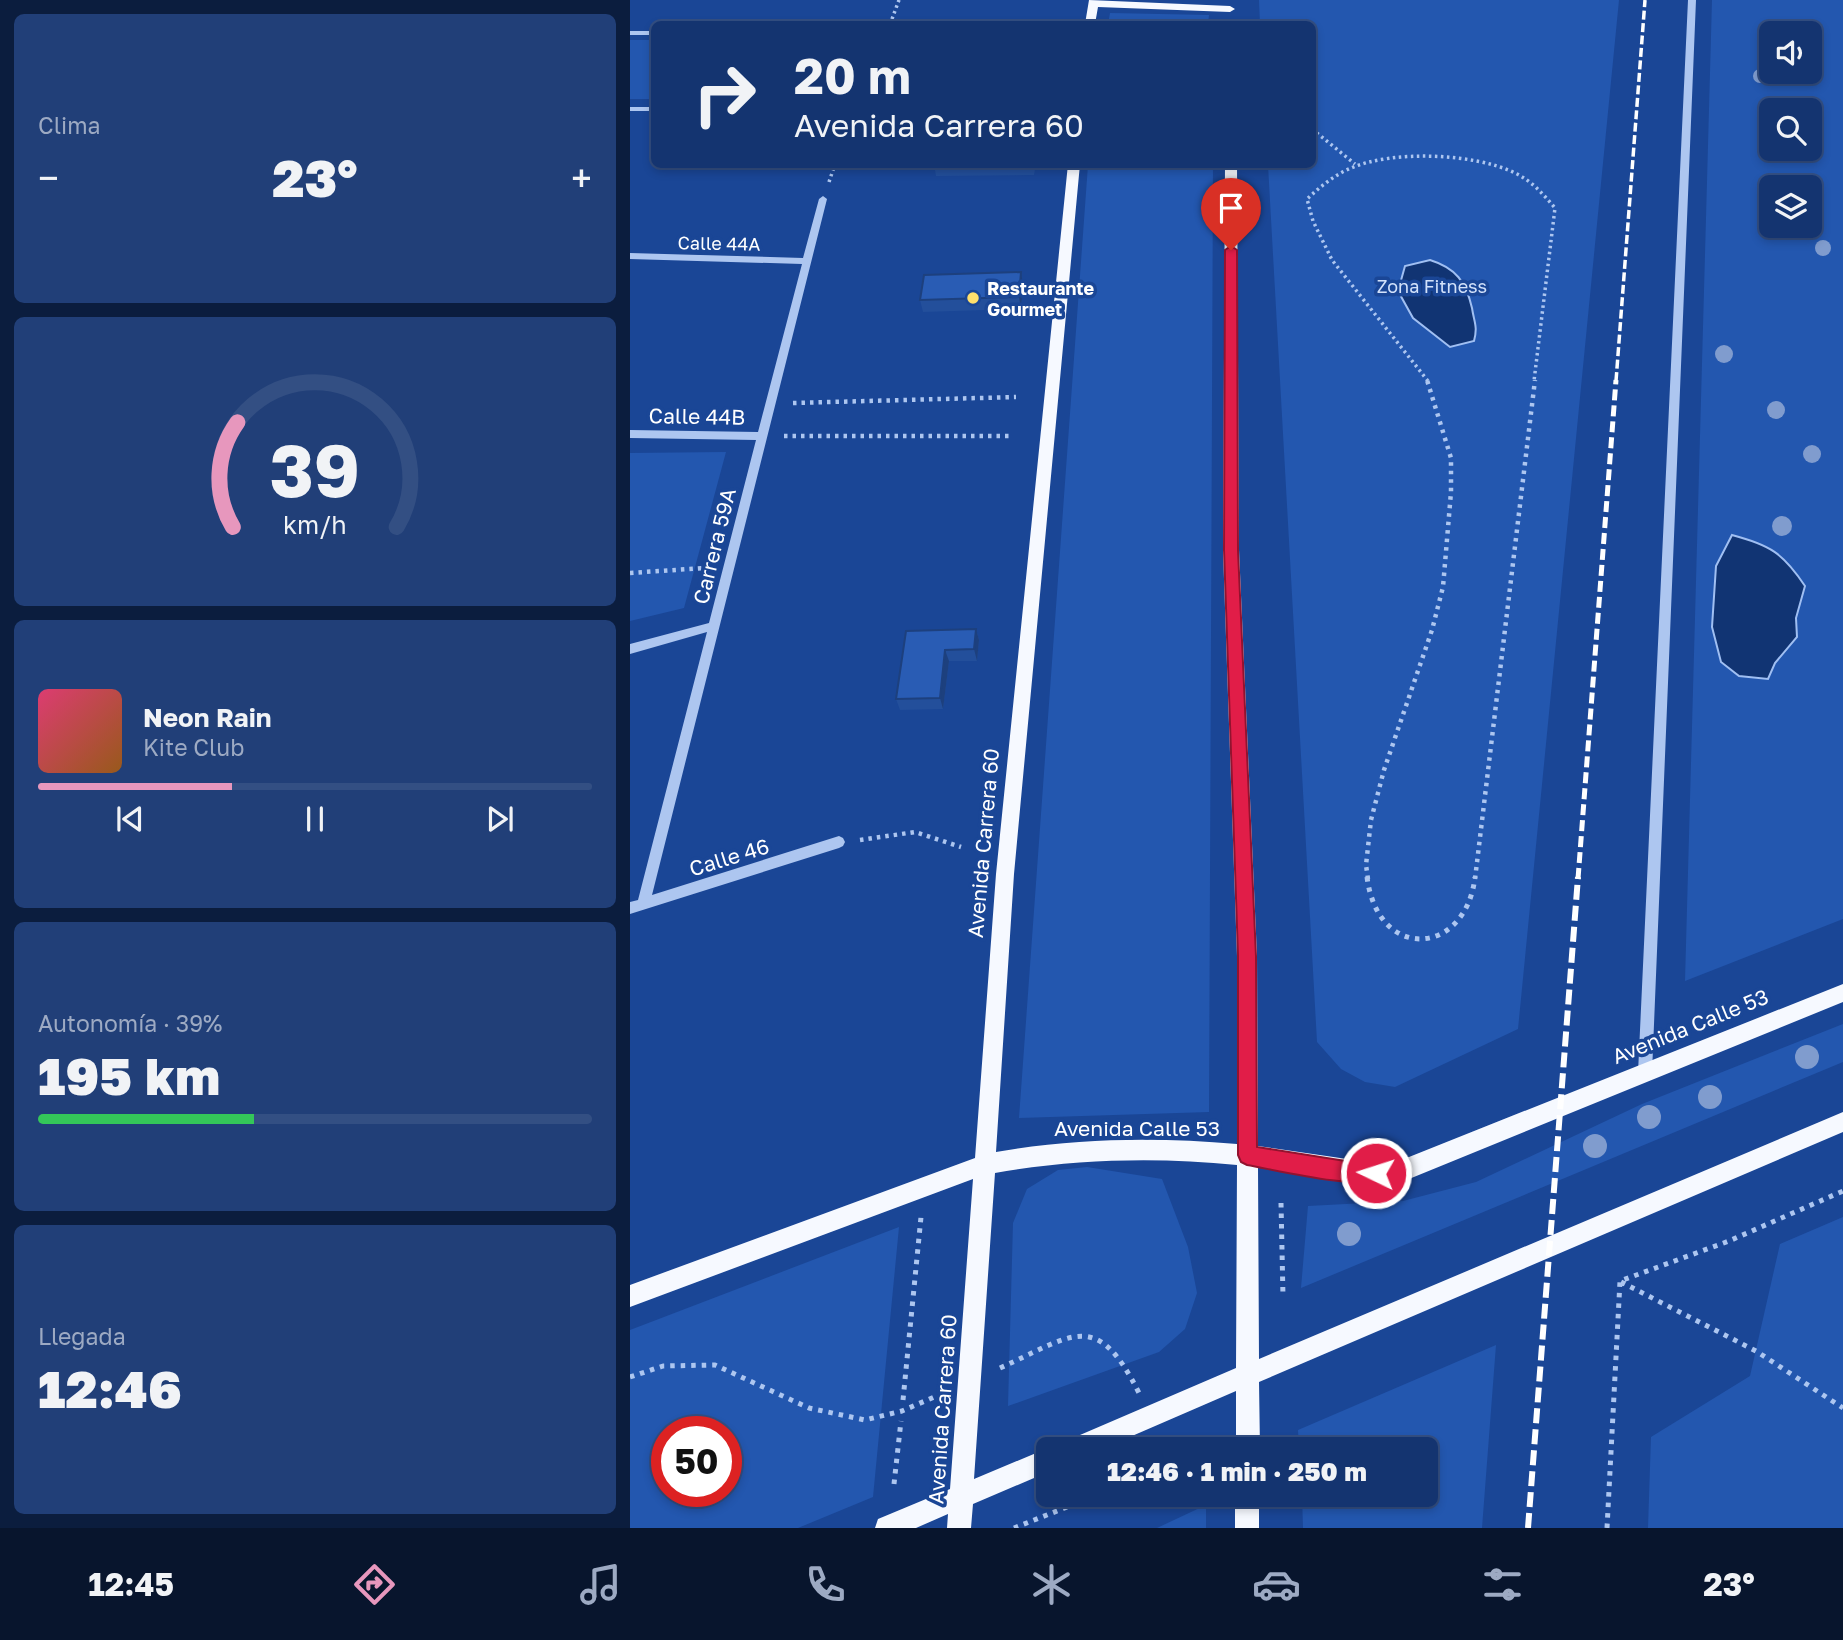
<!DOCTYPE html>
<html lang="es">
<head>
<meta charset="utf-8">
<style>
	body { margin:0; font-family:"Golos Text",sans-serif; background:#213f78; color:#f1f3f6; height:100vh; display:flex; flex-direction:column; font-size:26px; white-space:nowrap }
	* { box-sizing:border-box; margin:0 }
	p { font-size:23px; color:#9daac3 }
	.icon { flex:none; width:38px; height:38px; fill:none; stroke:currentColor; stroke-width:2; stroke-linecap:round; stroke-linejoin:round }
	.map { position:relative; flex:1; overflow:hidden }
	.panel { display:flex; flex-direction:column; gap:14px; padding:14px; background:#0b1d3e; width:630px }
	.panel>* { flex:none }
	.banner { position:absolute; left:21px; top:21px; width:665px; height:147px; border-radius:10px; box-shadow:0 4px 10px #0003,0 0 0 2px #334f83; background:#143470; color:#f1f3f6; overflow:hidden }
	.tools { position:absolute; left:1129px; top:21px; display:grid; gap:14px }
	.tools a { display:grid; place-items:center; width:63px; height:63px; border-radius:10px; background:#143470; box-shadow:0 4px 10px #0003,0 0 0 2px #334f83; font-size:35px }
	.speed { position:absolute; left:21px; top:1416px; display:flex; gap:14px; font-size:35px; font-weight:700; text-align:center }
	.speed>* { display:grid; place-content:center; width:91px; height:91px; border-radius:50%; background:#143470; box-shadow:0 4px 10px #0003,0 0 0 2px #334f83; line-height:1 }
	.speed .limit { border:10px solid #d22; background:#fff; color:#111 }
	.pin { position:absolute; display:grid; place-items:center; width:60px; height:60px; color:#fff; margin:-72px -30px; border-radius:50% 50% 50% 0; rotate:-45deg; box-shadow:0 0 7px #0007 }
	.pin .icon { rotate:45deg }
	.me { position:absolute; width:77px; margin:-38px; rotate:274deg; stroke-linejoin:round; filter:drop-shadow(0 0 5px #0008) }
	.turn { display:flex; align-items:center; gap:24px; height:147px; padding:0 28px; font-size:32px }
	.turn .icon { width:91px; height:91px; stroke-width:2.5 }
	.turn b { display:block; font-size:49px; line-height:60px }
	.big { font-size:52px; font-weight:800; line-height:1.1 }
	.panel .card { flex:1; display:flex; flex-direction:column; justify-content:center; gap:10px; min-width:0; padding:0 24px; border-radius:10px; background:#213f78 }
	.panel .dial { align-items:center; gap:0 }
	.dial svg { height:182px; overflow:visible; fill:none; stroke:#334f83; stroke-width:7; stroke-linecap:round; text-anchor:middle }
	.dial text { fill:#f1f3f6; stroke:none }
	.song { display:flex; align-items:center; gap:21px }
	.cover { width:84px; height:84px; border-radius:10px; background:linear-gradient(135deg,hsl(340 70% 55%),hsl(30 70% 35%)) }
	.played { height:7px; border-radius:4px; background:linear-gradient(90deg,#e797bd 35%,#334f83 35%) }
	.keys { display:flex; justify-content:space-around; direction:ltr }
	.heat { display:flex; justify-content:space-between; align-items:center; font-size:38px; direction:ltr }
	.charge { height:10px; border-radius:5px; background:linear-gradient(90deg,#34c759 39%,#334f83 0) }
	.trip { position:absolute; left:406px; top:1437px; width:402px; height:70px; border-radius:10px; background:#143470; box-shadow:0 4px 10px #0003,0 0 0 2px #334f83; font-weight:800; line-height:70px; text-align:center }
	.menu { display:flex; height:112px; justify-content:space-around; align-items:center; background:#08152d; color:#9daac3 }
	.menu .icon { width:49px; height:49px }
	.menu .selected { color:#e797bd }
	.menu b { font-size:32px; color:#f1f3f6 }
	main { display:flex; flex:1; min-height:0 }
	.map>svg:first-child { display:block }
	.green { fill:#2357af; fill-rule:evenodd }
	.water { fill:#113473; stroke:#a0bff2; stroke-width:2 }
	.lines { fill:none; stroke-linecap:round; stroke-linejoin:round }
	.path-far2 { stroke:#adc6f0; stroke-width:3.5; stroke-dasharray:2.5 3.5; stroke-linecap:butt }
	.path-far1 { stroke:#adc6f0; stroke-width:4.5; stroke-dasharray:3.5 5; stroke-linecap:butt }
	.path { stroke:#adc6f0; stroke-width:5; stroke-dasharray:4.5 6; stroke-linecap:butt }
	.minor { fill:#adc6f0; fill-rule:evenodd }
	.major { fill:#f6f9ff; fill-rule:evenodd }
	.rail-far2 { stroke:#fff; stroke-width:3.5; stroke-dasharray:9 3.5; stroke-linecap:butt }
	.rail-far1 { stroke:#fff; stroke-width:5; stroke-dasharray:11 5; stroke-linecap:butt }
	.rail { stroke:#fff; stroke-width:6; stroke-dasharray:15 6; stroke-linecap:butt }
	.tree { fill:#809cce }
	.wall { fill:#234f9b }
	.shaded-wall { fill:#1d407e }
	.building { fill:#295cb4; stroke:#1d407e; stroke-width:2 }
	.route { fill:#e11d48; stroke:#92132f; stroke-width:2 }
	.poi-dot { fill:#ffe06c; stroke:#1a4696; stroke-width:2.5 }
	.labels { text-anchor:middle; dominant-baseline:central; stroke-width:7; stroke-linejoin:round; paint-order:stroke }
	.far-street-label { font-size:18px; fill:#fff; stroke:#1a4696 }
	.far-park-label { font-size:18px; fill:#d3e2fb; stroke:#1a4696 }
	.far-poi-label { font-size:18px; font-weight:bold; fill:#fff; stroke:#1a4696; text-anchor:start }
	.street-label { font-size:21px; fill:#fff; stroke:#1a4696 }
</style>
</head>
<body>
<main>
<section class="panel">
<div class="card"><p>Clima</p>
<div class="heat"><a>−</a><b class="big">23°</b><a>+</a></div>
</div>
<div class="card dial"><svg viewBox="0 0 100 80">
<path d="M14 69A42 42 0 1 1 86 69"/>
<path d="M14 69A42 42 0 0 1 16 23" stroke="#e797bd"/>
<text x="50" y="56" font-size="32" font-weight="700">39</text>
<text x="50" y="72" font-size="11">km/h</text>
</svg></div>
<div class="card">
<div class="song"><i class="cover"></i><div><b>Neon Rain</b><p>Kite Club</p></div></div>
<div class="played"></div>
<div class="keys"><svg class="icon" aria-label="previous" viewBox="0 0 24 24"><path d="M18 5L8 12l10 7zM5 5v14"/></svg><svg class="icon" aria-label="pause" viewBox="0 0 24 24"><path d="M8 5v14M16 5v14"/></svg><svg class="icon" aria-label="next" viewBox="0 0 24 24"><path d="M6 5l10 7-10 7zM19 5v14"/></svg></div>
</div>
<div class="card"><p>Autonomía · 39%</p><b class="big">195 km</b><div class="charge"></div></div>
<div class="card"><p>Llegada</p><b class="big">12:46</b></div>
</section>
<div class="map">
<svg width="1213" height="1528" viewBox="0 0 1213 1528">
	<rect width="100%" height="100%" fill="#1a4696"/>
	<path class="green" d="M 629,0 L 989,0 L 888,1029 L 765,1087 L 735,1082 L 711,1069 L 687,1042 L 638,165 L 682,164 L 682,24 L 630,24 Z
		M 1082,0 L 1213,0 L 1213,919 L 1055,981 ZM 1141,33 L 1180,33 L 1180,72 L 1141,72 ZM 1141,110 L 1180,110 L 1180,149 L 1141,149 ZM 1141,187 L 1180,187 L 1180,226 L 1141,226 Z
		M 480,13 L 579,15 L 578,24 L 478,24 Z
		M 0,40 L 24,40 L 24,99 L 0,99 Z
		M 458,165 L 583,165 L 579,1112 L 389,1118 Z
		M 96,452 L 54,608 L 0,621 L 0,453 Z
		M 1213,1024 L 1213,1062 L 671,1288 L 678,1206 L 773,1201 L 846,1182 L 1012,1104 Z
		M 457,1167 L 532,1179 L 558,1247 L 567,1293 L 555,1329 L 529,1352 L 378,1406 L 383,1223 L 397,1189 L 428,1170 Z
		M 1213,1217 L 1213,1528 L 1018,1528 L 1021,1437 L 1120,1376 L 1150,1244 Z
		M 269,1227 L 243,1497 L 168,1528 L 0,1528 L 0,1330 ZM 37,1432 L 96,1432 L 96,1491 L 37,1491 Z
		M 866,1345 L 852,1528 L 673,1528 L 672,1495 L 796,1494 L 796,1449 L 669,1449 L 668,1430 Z
		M 576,1505 L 576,1528 L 527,1528 Z"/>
	<path class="water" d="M 800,260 C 826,268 836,282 842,308 C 844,322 848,326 844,341 L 820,347 L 783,318 L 768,291 L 775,266 Z
		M 1102,535 C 1140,545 1153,553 1175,586 L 1166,618 L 1167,637 L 1145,663 L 1138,679 L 1109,676 L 1091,662 L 1082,627 L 1086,566 Z"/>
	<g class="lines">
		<path class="path-far2" d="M 262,19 L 269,0
			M 682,129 L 725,164
			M 199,182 L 205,164
			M 798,381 L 702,260 L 683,221 L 677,199 C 690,187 704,175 721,168 C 763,150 844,153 885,173 C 902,181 913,194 925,208 L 904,381"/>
		<path class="path-far1" d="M 163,403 L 386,397
			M 154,436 L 381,436
			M 0,573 L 74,568
			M 230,840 L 285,832 L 331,847
			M 738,879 L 736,865 L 741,820 L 754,770 L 802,630 L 813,587 L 821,492 L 821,458 L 797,380
			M 845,879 L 905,380"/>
		<path class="path" d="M 737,877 C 748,963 836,956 845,877
			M 651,1203 L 653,1297
			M 991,1282 L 1126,1351 L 1213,1408
			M 370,1368 C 442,1336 466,1307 509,1393
			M 0,1377 L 33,1366 L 85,1365 L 179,1408 L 235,1420 L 272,1411 L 311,1394
			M 273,1400 L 291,1217
			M 264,1484 L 271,1421
			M 384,1528 L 470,1494
			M 977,1528 L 990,1281 L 1099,1241 L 1213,1191"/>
		<path class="minor" d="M 1058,0 L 1066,0 L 1022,1073 L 1020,1078 L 1015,1080 L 1010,1078 L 1008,1073 Z
			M 0,31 L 24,31 L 24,35 L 0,35 Z
			M 0,107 L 24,107 L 24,111 L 0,111 Z
			M 193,196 L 197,199 L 22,895 L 209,836 L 213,838 L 215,842 L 213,846 L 209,848 L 0,914 L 0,902 L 8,900 L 77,632 L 0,654 L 0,644 L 79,623 L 126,440 L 0,438 L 0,430 L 128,432 L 172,264 L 0,259 L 0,253 L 173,258 L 189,199 Z"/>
		<path class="major" d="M 459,0 L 600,6 L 605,9 L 600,12 L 468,7 L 465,24 L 455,24 Z
			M 438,164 L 450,164 L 384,874 L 366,1152 C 446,1138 526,1137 607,1144 L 607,956 L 593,550 L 595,164 L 607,164 L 609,550 L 627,956 L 628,1146 L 717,1159 L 779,1157 L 1213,984 L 1213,1002 L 779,1179 L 717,1180 L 628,1167 L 629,1359 L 1213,1112 L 1213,1132 L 629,1382 L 630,1449 L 606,1449 L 606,1391 L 472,1449 L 432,1449 L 436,1441 L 606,1368 L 607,1165 C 526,1157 445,1159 365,1173 L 344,1479 L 418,1448 L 418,1472 L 343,1504 L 341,1528 L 317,1528 L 318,1514 L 286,1528 L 245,1528 L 248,1519 L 320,1489 L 343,1179 L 0,1307 L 0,1285 L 345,1158 L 366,874 Z
			M 605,1494 L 629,1494 L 629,1528 L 605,1528 Z"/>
		<path class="rail-far2" d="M 986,381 L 1015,0"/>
		<path class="rail-far1" d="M 948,879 L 986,380"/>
		<path class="rail" d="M 898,1528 L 948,877"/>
	</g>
	<g class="tree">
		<circle cx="1130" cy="76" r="7"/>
		<circle cx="1193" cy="248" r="8"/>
		<circle cx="1094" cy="354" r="9"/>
		<circle cx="1146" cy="410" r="9"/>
		<circle cx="1182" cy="454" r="9"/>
		<circle cx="1152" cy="526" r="10"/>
		<circle cx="1177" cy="1057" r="12"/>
		<circle cx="1080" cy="1097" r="12"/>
		<circle cx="1019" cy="1117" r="12"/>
		<circle cx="965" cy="1146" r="12"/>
		<circle cx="719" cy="1234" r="12"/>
	</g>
	<path class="wall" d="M 304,164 L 406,164 L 404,175 L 306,176 Z
		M 391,272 L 393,285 L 391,309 L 293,312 L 290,300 Z
		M 346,629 L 349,640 L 347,661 L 319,661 L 313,709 L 270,710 L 266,699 L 276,631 Z"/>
	<path class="shaded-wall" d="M 391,272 L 393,285 L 391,309 L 389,297 Z
		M 346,629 L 349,640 L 347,661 L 344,649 Z
		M 315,650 L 319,661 L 313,709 L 310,698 Z"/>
	<path class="building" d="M 391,272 L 389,297 L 290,300 L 294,275 Z
		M 346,629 L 344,649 L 315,650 L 310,698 L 266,699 L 276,631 Z"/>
	<path class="route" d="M 601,246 L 607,250 L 608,550 L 626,956 L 627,1147 L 753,1167 L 756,1173 L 753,1180 C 729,1190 646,1170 617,1165 L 611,1162 L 608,1155 L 608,956 L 594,550 L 595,250 Z"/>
	<circle class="poi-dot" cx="343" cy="298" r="7"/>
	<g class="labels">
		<g class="far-street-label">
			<text transform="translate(89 243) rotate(1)">Calle 44A</text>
		</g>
		<g class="far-park-label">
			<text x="802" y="286">Zona Fitness</text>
		</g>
		<g class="far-poi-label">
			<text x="357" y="288">Restaurante<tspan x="357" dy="21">Gourmet</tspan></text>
		</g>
		<g class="street-label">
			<text transform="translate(67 416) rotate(1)">Calle 44B</text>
			<text transform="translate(84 546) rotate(-76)">Carrera 59A</text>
			<text transform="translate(353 843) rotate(-85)">Avenida Carrera 60</text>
			<text transform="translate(99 857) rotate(-17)">Calle 46</text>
			<text transform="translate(1060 1026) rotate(-22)">Avenida Calle 53</text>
			<text x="507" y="1128">Avenida Calle 53</text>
			<text transform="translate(312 1409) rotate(-86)">Avenida Carrera 60</text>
		</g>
	</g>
</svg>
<div class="tools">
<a><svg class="icon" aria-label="sound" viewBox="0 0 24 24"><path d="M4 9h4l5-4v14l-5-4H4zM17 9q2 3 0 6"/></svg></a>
<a><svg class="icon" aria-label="search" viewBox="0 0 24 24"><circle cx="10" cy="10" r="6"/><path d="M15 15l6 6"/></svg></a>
<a><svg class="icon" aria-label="layers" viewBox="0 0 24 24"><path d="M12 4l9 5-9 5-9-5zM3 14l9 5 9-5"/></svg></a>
</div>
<div class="speed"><div class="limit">50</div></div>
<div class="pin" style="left:601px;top:250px;background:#d93025"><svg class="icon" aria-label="arrive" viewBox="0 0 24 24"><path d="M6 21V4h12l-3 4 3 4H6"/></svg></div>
<svg class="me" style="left:746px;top:1173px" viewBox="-20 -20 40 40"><circle r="17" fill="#e11d48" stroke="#fff" stroke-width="3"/><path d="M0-11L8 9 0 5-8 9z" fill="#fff"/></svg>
<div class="trip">12:46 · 1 min · 250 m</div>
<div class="banner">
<div class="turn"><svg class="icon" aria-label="right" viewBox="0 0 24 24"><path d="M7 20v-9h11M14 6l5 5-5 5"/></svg><div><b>20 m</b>Avenida Carrera 60</div></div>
</div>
</div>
</main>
<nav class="menu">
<b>12:45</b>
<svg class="icon selected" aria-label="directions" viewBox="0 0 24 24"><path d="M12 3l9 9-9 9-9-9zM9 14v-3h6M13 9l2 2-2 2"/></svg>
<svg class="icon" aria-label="music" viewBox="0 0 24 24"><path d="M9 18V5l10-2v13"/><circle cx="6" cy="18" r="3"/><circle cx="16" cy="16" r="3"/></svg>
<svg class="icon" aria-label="phone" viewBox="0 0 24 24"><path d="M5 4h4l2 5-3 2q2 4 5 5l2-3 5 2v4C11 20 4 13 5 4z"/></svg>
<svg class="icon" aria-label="climate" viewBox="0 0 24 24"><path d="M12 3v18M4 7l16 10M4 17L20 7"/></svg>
<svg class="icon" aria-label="car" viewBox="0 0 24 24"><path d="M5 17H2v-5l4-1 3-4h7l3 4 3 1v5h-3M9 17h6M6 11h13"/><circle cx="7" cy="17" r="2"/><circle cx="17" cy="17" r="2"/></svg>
<svg class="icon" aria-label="filters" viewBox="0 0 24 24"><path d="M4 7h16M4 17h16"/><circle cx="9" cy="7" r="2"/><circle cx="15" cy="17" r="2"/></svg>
<b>23°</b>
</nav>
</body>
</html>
